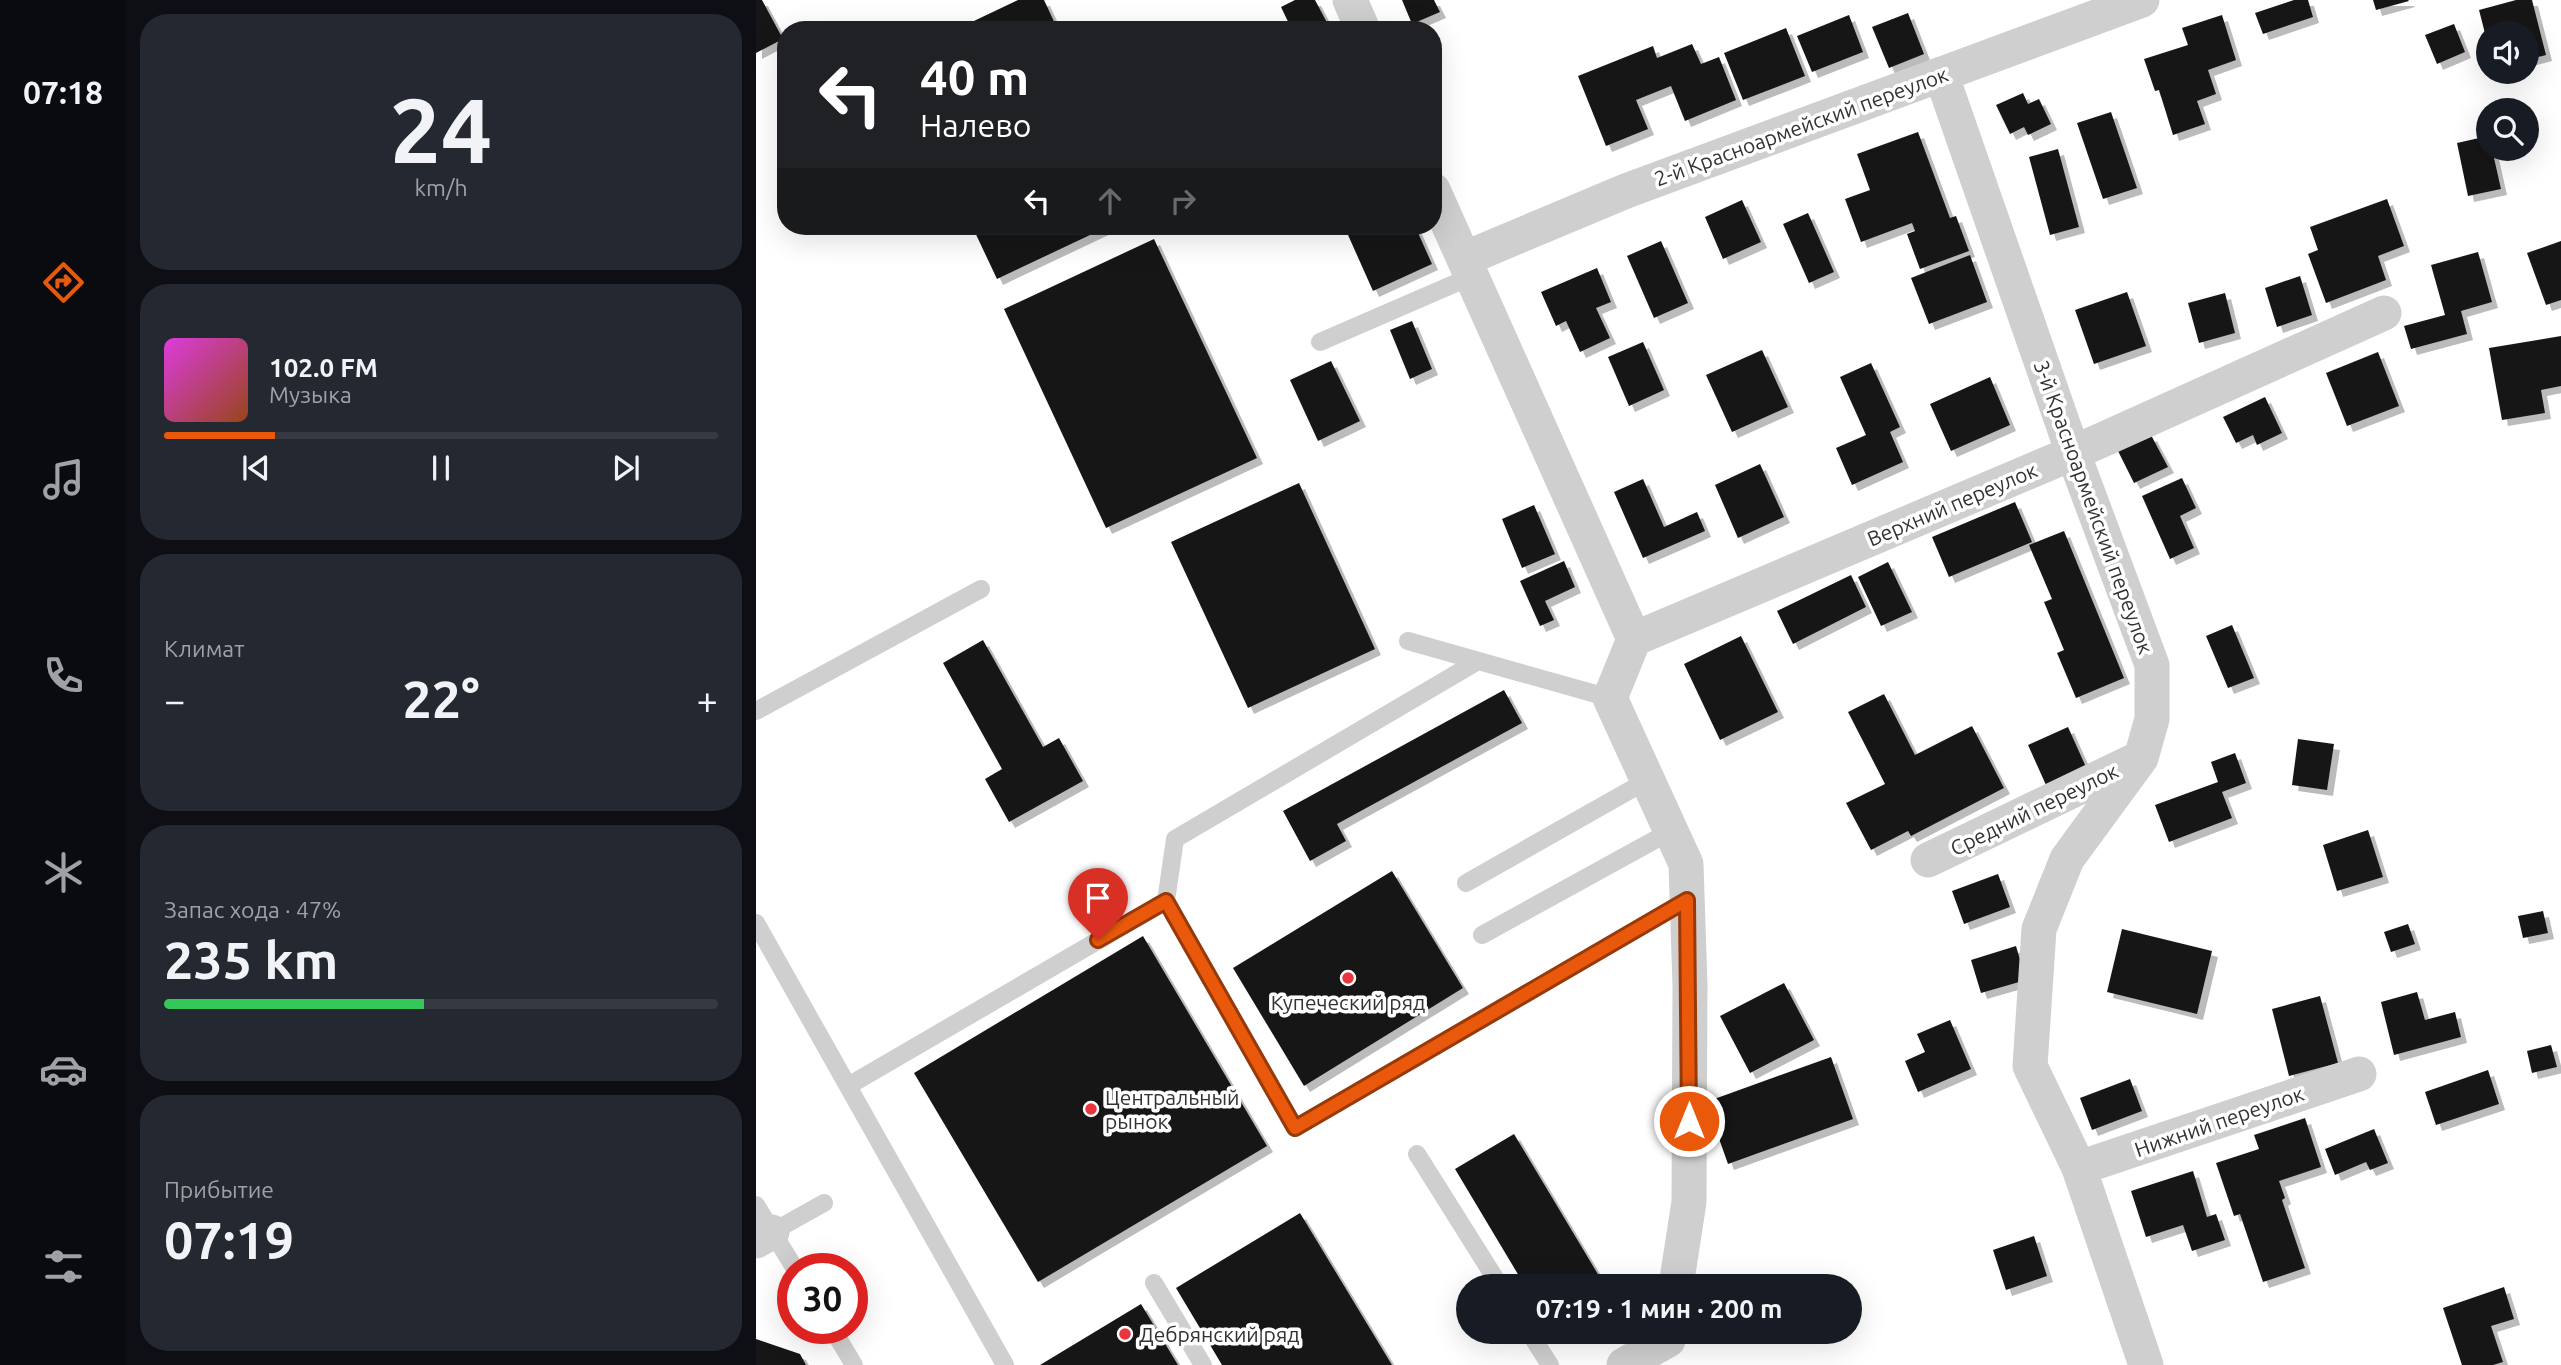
<!DOCTYPE html>
<html lang="ru">
<head>
<meta charset="utf-8">
<style>
	body { margin:0; font-family:Ubuntu,sans-serif; background:#242831; color:#f1f3f6; height:100vh; display:flex; flex-direction:column; font-size:26px; white-space:nowrap }
	* { box-sizing:border-box; margin:0 }
	p { font-size:23px; color:#9ea1a6 }
	.icon { flex:none; width:38px; height:38px; fill:none; stroke:currentColor; stroke-width:2; stroke-linecap:round; stroke-linejoin:round }
	.map { position:relative; flex:1; overflow:hidden }
	.side { display:flex; flex-direction:column; gap:14px; padding:14px; background:#0d0f14; width:630px }
	.side>* { flex:none }
	.banner { position:absolute; left:21px; top:21px; width:665px; height:214px; border-radius:28px; box-shadow:0 7px 28px #0002; background:#202124; color:#fff; overflow:hidden }
	.fabs { position:absolute; left:1720px; top:21px; display:grid; gap:14px }
	.fabs a { display:grid; place-items:center; width:63px; height:63px; border-radius:50%; background:#171b24; box-shadow:0 7px 28px #0002; font-size:35px }
	.speed { position:absolute; left:21px; top:1253px; display:flex; gap:14px; font-size:35px; font-weight:700; text-align:center }
	.speed>* { display:grid; place-content:center; width:91px; height:91px; border-radius:50%; background:#171b24; box-shadow:0 7px 28px #0002; line-height:1 }
	.speed .limit { border:10px solid #d22; background:#fff; color:#111 }
	.pin { position:absolute; display:grid; place-items:center; width:60px; height:60px; color:#fff; margin:-72px -30px; border-radius:50% 50% 50% 0; rotate:-45deg; box-shadow:0 0 7px #0007 }
	.pin .icon { rotate:45deg }
	.me { position:absolute; width:77px; margin:-38px; rotate:0deg; stroke-linejoin:round; filter:drop-shadow(0 0 5px #0008) }
	.turn { display:flex; align-items:center; gap:24px; height:147px; padding:0 28px; font-size:32px }
	.turn .icon { width:91px; height:91px; stroke-width:2.5 }
	.turn b { display:block; font-size:49px; line-height:60px }
	.lanes { display:flex; align-items:center; height:66px; padding:0 28px; background:#0003; justify-content:center; gap:35px; direction:ltr }
	.lanes .off { opacity:.35 }
	.big { font-size:52px; font-weight:700; line-height:1.1 }
	.side .tile { flex:1; display:flex; flex-direction:column; justify-content:center; gap:10px; min-width:0; padding:0 24px; border-radius:28px; background:#242831 }
	.side .dial { align-items:center; gap:0 }
	.dial b { font-size:91px; line-height:1 }
	.song { display:flex; align-items:center; gap:21px }
	.cover { width:84px; height:84px; border-radius:10px; background:linear-gradient(135deg,hsl(300 70% 55%),hsl(20 70% 35%)) }
	.played { height:7px; border-radius:4px; background:linear-gradient(90deg,#ea580c 20%,#363941 20%) }
	.keys { display:flex; justify-content:space-around; direction:ltr }
	.heat { display:flex; justify-content:space-between; align-items:center; font-size:38px; direction:ltr }
	.charge { height:10px; border-radius:5px; background:linear-gradient(90deg,#34c759 47%,#363941 0) }
	.trip { position:absolute; left:700px; top:1274px; width:406px; height:70px; border-radius:35px; background:#171b24; box-shadow:0 7px 28px #0002; font-weight:700; line-height:70px; text-align:center }
	main { display:flex; flex:1; min-height:0 }
	.tab-bar { display:flex; flex-direction:column; width:126px; justify-content:space-around; align-items:center; background:#090b0e; color:#9ea1a6 }
	.tab-bar .icon { width:49px; height:49px }
	.tab-bar .on { color:#ea580c }
	.tab-bar b { font-size:32px; color:#f1f3f6 }
	.map>svg:first-child { display:block }
	.building { fill:#191919; filter:url(#shadow) }
	.lines { fill:none; stroke-linecap:round; stroke-linejoin:round }
	.lane { stroke:#cfcfcf; stroke-width:18 }
	.street { stroke:#cfcfcf; stroke-width:35 }
	.route-casing { stroke:#983908; stroke-width:18 }
	.route { stroke:#ea580c; stroke-width:12 }
	.poi-dot { fill:#e73640; stroke:#fff; stroke-width:2.5 }
	.labels { text-anchor:middle; dominant-baseline:central; stroke-width:7; stroke-linejoin:round; paint-order:stroke }
	.street-label { font-size:21px; fill:#323232; stroke:#fff }
	.poi-label { font-size:21px; fill:#323232; stroke:#fff; text-anchor:start }
</style>
</head>
<body>
<main>
<nav class="tab-bar">
<b>07:18</b>
<svg class="icon on" aria-label="directions" viewBox="0 0 24 24"><path d="M12 3l9 9-9 9-9-9zM9 14v-3h6M13 9l2 2-2 2"/></svg>
<svg class="icon" aria-label="music" viewBox="0 0 24 24"><path d="M9 18V5l10-2v13"/><circle cx="6" cy="18" r="3"/><circle cx="16" cy="16" r="3"/></svg>
<svg class="icon" aria-label="phone" viewBox="0 0 24 24"><path d="M5 4h4l2 5-3 2q2 4 5 5l2-3 5 2v4C11 20 4 13 5 4z"/></svg>
<svg class="icon" aria-label="climate" viewBox="0 0 24 24"><path d="M12 3v18M4 7l16 10M4 17L20 7"/></svg>
<svg class="icon" aria-label="car" viewBox="0 0 24 24"><path d="M5 17H2v-5l4-1 3-4h7l3 4 3 1v5h-3M9 17h6M6 11h13"/><circle cx="7" cy="17" r="2"/><circle cx="17" cy="17" r="2"/></svg>
<svg class="icon" aria-label="filters" viewBox="0 0 24 24"><path d="M4 7h16M4 17h16"/><circle cx="9" cy="7" r="2"/><circle cx="15" cy="17" r="2"/></svg>
</nav>
<section class="side">
<div class="tile dial"><b>24</b><p>km/h</p></div>
<div class="tile">
<div class="song"><i class="cover"></i><div><b>102.0 FM</b><p>Музыка</p></div></div>
<div class="played"></div>
<div class="keys"><svg class="icon" aria-label="previous" viewBox="0 0 24 24"><path d="M18 5L8 12l10 7zM5 5v14"/></svg><svg class="icon" aria-label="pause" viewBox="0 0 24 24"><path d="M8 5v14M16 5v14"/></svg><svg class="icon" aria-label="next" viewBox="0 0 24 24"><path d="M6 5l10 7-10 7zM19 5v14"/></svg></div>
</div>
<div class="tile"><p>Климат</p>
<div class="heat"><a>−</a><b class="big">22°</b><a>+</a></div>
</div>
<div class="tile"><p>Запас хода · 47%</p><b class="big">235 km</b><div class="charge"></div></div>
<div class="tile"><p>Прибытие</p><b class="big">07:19</b></div>
</section>
<div class="map">
<svg width="1805" height="1365" viewBox="0 0 1805 1365">
	<defs>
		<filter id="shadow"><feDropShadow dx="6" dy="6" stdDeviation="0" flood-color="#0004"/></filter>
	</defs>
	<rect width="100%" height="100%" fill="#fff"/>
	<path class="building" d="M 0,0 L 6,0 L 27,39 L 0,53 Z
		M 262,0 L 288,0 L 302,30 L 199,30 Z
		M 539,0 L 559,0 L 575,30 L 536,30 L 525,7 Z
		M 646,0 L 678,0 L 684,12 L 656,24 Z
		M 1538,0 L 1552,0 L 1557,17 L 1507,34 L 1499,13 Z
		M 1617,0 L 1652,0 L 1653,1 L 1620,10 Z
		M 1760,0 L 1776,0 L 1790,55 L 1771,60 L 1771,33 L 1732,33 L 1732,45 L 1723,10 Z
		M 1152,13 L 1168,54 L 1133,68 L 1116,27 Z
		M 1093,15 L 1107,52 L 1056,72 L 1041,36 Z
		M 1466,15 L 1480,60 L 1452,70 L 1460,94 L 1441,101 L 1449,124 L 1417,135 L 1403,90 L 1399,91 L 1388,59 L 1432,45 L 1426,28 Z
		M 1698,24 L 1709,52 L 1681,64 L 1669,35 Z
		M 1030,28 L 1049,76 L 987,100 L 968,53 Z
		M 936,44 L 945,64 L 963,57 L 980,100 L 929,121 L 915,86 L 880,100 L 892,129 L 850,146 L 822,76 L 897,46 L 901,58 Z
		M 1267,93 L 1272,104 L 1283,99 L 1295,124 L 1272,135 L 1268,127 L 1254,134 L 1240,105 Z
		M 1355,112 L 1381,188 L 1347,199 L 1321,123 Z
		M 1162,132 L 1194,218 L 1200,216 L 1213,251 L 1164,269 L 1151,234 L 1159,231 L 1156,223 L 1105,242 L 1089,199 L 1114,190 L 1101,154 Z
		M 1732,136 L 1732,149 L 1736,149 L 1745,189 L 1712,196 L 1701,143 Z
		M 1302,149 L 1323,227 L 1294,235 L 1273,157 Z
		M 1631,199 L 1648,246 L 1622,256 L 1630,280 L 1570,303 L 1552,254 L 1562,250 L 1554,227 Z
		M 986,200 L 1005,242 L 967,259 L 949,217 Z
		M 1052,213 L 1078,272 L 1053,283 L 1027,224 Z
		M 216,226 L 353,226 L 241,279 Z
		M 588,226 L 659,226 L 676,264 L 617,291 Z
		M 398,239 L 501,458 L 350,528 L 248,309 Z
		M 905,241 L 932,303 L 898,318 L 871,256 Z
		M 1805,241 L 1805,300 L 1790,305 L 1771,253 Z
		M 1722,252 L 1736,302 L 1705,311 L 1711,334 L 1655,349 L 1648,326 L 1689,315 L 1675,265 Z
		M 1214,255 L 1231,302 L 1173,324 L 1155,278 Z
		M 841,268 L 855,302 L 840,308 L 854,338 L 824,352 L 810,321 L 800,326 L 785,292 Z
		M 1544,276 L 1556,315 L 1521,327 L 1509,288 Z
		M 1371,292 L 1390,346 L 1338,364 L 1319,310 Z
		M 1469,293 L 1479,333 L 1443,343 L 1432,303 Z
		M 656,321 L 676,369 L 654,379 L 634,330 Z
		M 1805,336 L 1805,386 L 1785,390 L 1789,413 L 1746,420 L 1733,348 Z
		M 887,342 L 908,390 L 873,406 L 852,357 Z
		M 1006,350 L 1032,407 L 976,432 L 950,375 Z
		M 1622,352 L 1643,406 L 1591,426 L 1570,373 Z
		M 575,361 L 604,421 L 562,441 L 534,380 Z
		M 1115,363 L 1144,427 L 1134,432 L 1147,462 L 1096,485 L 1080,448 L 1110,435 L 1084,377 Z
		M 1234,377 L 1254,425 L 1195,451 L 1174,404 Z
		M 1509,397 L 1526,433 L 1501,445 L 1497,435 L 1480,443 L 1467,417 Z
		M 1395,435 L 1412,467 L 1378,483 L 1362,451 Z
		M 1004,464 L 1028,517 L 982,538 L 959,485 Z
		M 1426,478 L 1440,508 L 1424,516 L 1438,548 L 1414,559 L 1386,496 Z
		M 887,479 L 908,527 L 941,512 L 949,531 L 887,558 L 858,492 Z
		M 543,483 L 619,649 L 492,708 L 415,542 Z
		M 1259,502 L 1276,542 L 1193,577 L 1176,537 Z
		M 778,505 L 799,554 L 766,568 L 746,519 Z
		M 1308,531 L 1368,678 L 1320,698 L 1301,653 L 1308,650 L 1288,602 L 1296,599 L 1273,545 Z
		M 808,561 L 819,587 L 789,601 L 798,620 L 784,626 L 764,581 Z
		M 1132,562 L 1156,612 L 1125,626 L 1102,577 Z
		M 1095,575 L 1110,607 L 1037,644 L 1021,611 Z
		M 1476,625 L 1498,678 L 1472,688 L 1450,636 Z
		M 985,636 L 1022,712 L 964,740 L 928,664 Z
		M 227,640 L 287,747 L 303,738 L 327,781 L 253,822 L 229,779 L 246,769 L 187,663 Z
		M 748,690 L 766,723 L 581,824 L 590,841 L 554,861 L 527,811 Z
		M 1128,694 L 1159,755 L 1216,726 L 1248,788 L 1155,836 L 1152,831 L 1115,850 L 1090,803 L 1129,784 L 1092,712 Z
		M 1312,727 L 1330,767 L 1290,785 L 1272,745 Z
		M 1542,739 L 1578,744 L 1571,790 L 1536,785 Z
		M 1479,753 L 1490,783 L 1466,792 L 1476,818 L 1413,842 L 1399,805 L 1462,782 L 1455,762 Z
		M 1612,830 L 1627,877 L 1581,891 L 1567,845 Z
		M 636,871 L 707,988 L 548,1086 L 477,968 Z
		M 1242,874 L 1254,907 L 1208,924 L 1196,891 Z
		M 1787,911 L 1792,933 L 1767,938 L 1762,916 Z
		M 1652,924 L 1659,944 L 1635,952 L 1628,932 Z
		M 1366,929 L 1456,951 L 1441,1014 L 1351,992 Z
		M 387,936 L 511,1146 L 282,1282 L 158,1073 Z
		M 1260,946 L 1270,980 L 1225,993 L 1215,960 Z
		M 1028,983 L 1058,1040 L 994,1073 L 964,1016 Z
		M 1661,992 L 1669,1020 L 1699,1012 L 1705,1037 L 1638,1055 L 1625,1002 Z
		M 1564,996 L 1582,1063 L 1533,1076 L 1516,1009 Z
		M 1194,1020 L 1215,1069 L 1162,1092 L 1149,1061 L 1169,1052 L 1161,1034 Z
		M 1795,1045 L 1801,1067 L 1776,1073 L 1771,1051 Z
		M 1075,1057 L 1097,1119 L 972,1164 L 950,1102 Z
		M 1732,1070 L 1743,1104 L 1680,1125 L 1669,1092 Z
		M 1374,1079 L 1386,1111 L 1336,1130 L 1324,1098 Z
		M 1549,1118 L 1565,1167 L 1523,1181 L 1529,1198 L 1526,1200 L 1549,1268 L 1507,1282 L 1484,1214 L 1478,1216 L 1460,1163 L 1503,1149 L 1498,1135 Z
		M 1618,1129 L 1632,1163 L 1614,1170 L 1610,1162 L 1579,1175 L 1569,1149 Z
		M 758,1134 L 849,1286 L 769,1286 L 699,1169 Z
		M 1437,1171 L 1451,1217 L 1460,1214 L 1469,1240 L 1436,1251 L 1427,1225 L 1390,1237 L 1375,1191 Z
		M 544,1213 L 636,1365 L 466,1365 L 420,1288 Z
		M 1278,1236 L 1291,1276 L 1250,1290 L 1237,1250 Z
		M 1748,1287 L 1758,1319 L 1735,1326 L 1747,1362 L 1737,1365 L 1706,1365 L 1687,1308 Z
		M 385,1304 L 422,1365 L 284,1365 Z
		M 0,1339 L 44,1354 L 50,1365 L 0,1365 Z"/>
	<g class="lines">
		<path class="lane" d="M 564,342 L 714,277
			M 652,641 L 854,698
			M 722,661 L 419,839 L 410,901 L 539,1128 L 931,900
			M 0,711 L 225,589
			M 710,883 L 892,780
			M 0,923 L 249,1365
			M 726,935 L 915,831
			M 92,1086 L 410,901
			M 661,1154 L 744,1286
			M 0,1205 L 39,1269
			M 16,1232 L 68,1203
			M 398,1283 L 447,1365
			M 76,1328 L 98,1365
			M 773,1332 L 794,1365"/>
		<path class="street" d="M 594,0 L 607,30
			M 1185,74 L 1317,453 L 1396,665 L 1396,719 L 1385,758 L 1311,859 L 1283,929 L 1274,1066 L 1323,1168 L 1390,1365
			M 677,190 L 878,639 L 854,698 L 930,864 L 934,986 L 933,1202 L 920,1286
			M 708,259 L 870,191 L 1386,0
			M 878,639 L 1317,453 L 1628,313
			M 1172,860 L 1382,759
			M 1323,1168 L 1603,1074
			M 0,1241 L 16,1232
			M 868,1365 L 912,1340 L 913,1332"/>
	</g>
	<g class="lines">
		<g class="route-casing">
			<path id="route" d="M 342,940 L 410,901 L 539,1128 L 931,900 L 933,1121"/>
		</g>
		<use href="#route" class="route"/>
	</g>
	<g class="poi-dot">
		<circle cx="592" cy="978" r="7"/>
		<circle cx="335" cy="1109" r="7"/>
		<circle cx="369" cy="1334" r="7"/>
	</g>
	<g class="labels">
		<g class="street-label">
			<text transform="translate(1045 126) rotate(-20)">2-й Красноармейский переулок</text>
			<text transform="translate(1196 504) rotate(-23)">Верхний переулок</text>
			<text transform="translate(1338 507) rotate(70)">3-й Красноармейский переулок</text>
			<text transform="translate(1278 809) rotate(-26)">Средний переулок</text>
			<text transform="translate(1463 1121) rotate(-19)">Нижний переулок</text>
		</g>
		<g class="poi-label">
			<text x="592" y="1002" text-anchor="middle">Купеческий ряд</text>
			<text x="349" y="1097">Центральный<tspan x="349" dy="24">рынок</tspan></text>
			<text x="383" y="1334">Дебрянский ряд</text>
		</g>
	</g>
</svg>
<div class="fabs">
<a><svg class="icon" aria-label="sound" viewBox="0 0 24 24"><path d="M4 9h4l5-4v14l-5-4H4zM17 9q2 3 0 6"/></svg></a>
<a><svg class="icon" aria-label="search" viewBox="0 0 24 24"><circle cx="10" cy="10" r="6"/><path d="M15 15l6 6"/></svg></a>
</div>
<div class="speed"><div class="limit">30</div></div>
<div class="pin" style="left:342px;top:940px;background:#d93025"><svg class="icon" aria-label="arrive" viewBox="0 0 24 24"><path d="M6 21V4h12l-3 4 3 4H6"/></svg></div>
<svg class="me" style="left:933px;top:1121px" viewBox="-20 -20 40 40"><circle r="17" fill="#ea580c" stroke="#fff" stroke-width="3"/><path d="M0-11L8 9 0 5-8 9z" fill="#fff"/></svg>
<div class="trip">07:19 · 1 мин · 200 m</div>
<div class="banner">
<div class="turn"><svg class="icon" aria-label="left" viewBox="0 0 24 24"><path d="M17 20v-9H6M10 6l-5 5 5 5"/></svg><div><b>40 m</b>Налево</div></div>
<div class="lanes"><svg class="icon" aria-label="left" viewBox="0 0 24 24"><path d="M17 20v-9H6M10 6l-5 5 5 5"/></svg><svg class="icon off" aria-label="ahead" viewBox="0 0 24 24"><path d="M12 20V5M6 11l6-6 6 6"/></svg><svg class="icon off" aria-label="right" viewBox="0 0 24 24"><path d="M7 20v-9h11M14 6l5 5-5 5"/></svg></div>
</div>
</div>
</main>
</body>
</html>
